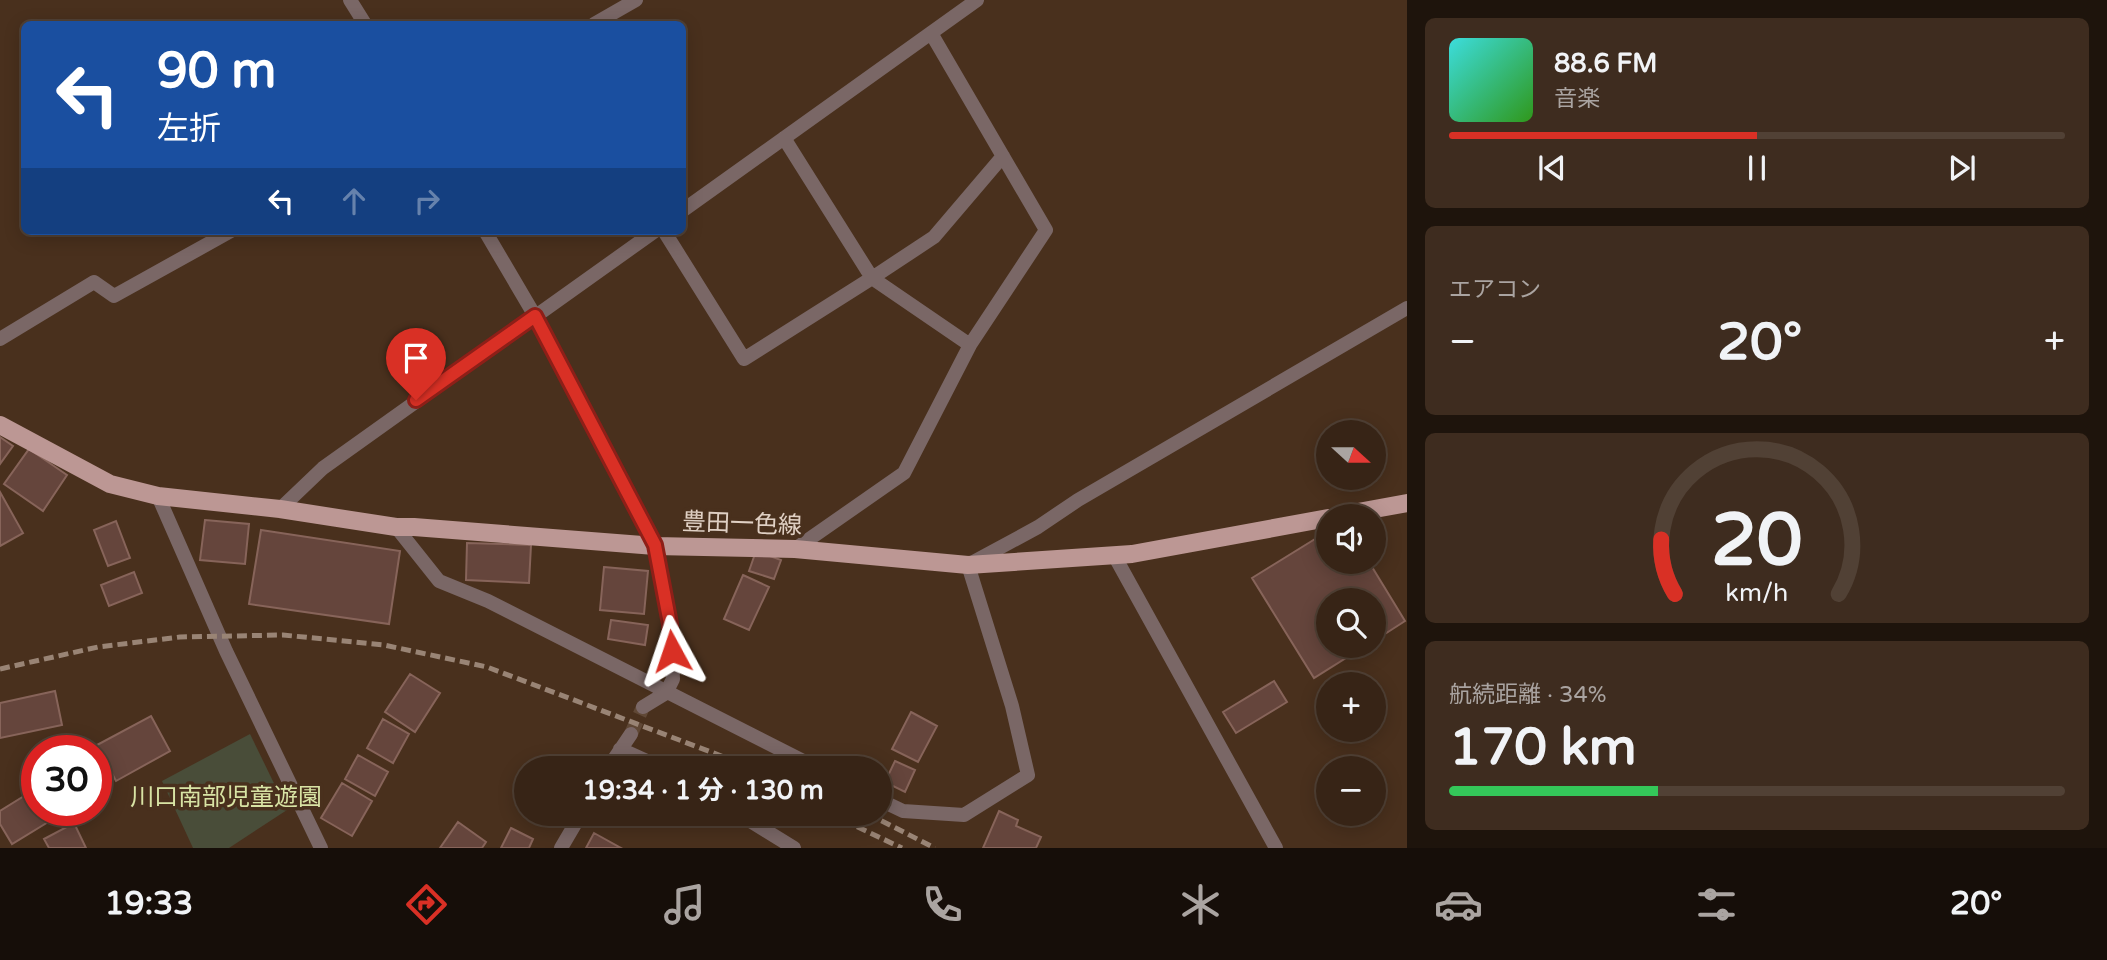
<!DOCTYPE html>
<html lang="ja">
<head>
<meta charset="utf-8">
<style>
	body { margin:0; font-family:"Varela Round","Noto Sans JP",sans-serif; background:#3e2c1f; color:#f1f3f6; height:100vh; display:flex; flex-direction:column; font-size:26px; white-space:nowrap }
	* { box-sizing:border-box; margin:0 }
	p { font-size:23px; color:#aaa4a1 }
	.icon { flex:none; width:38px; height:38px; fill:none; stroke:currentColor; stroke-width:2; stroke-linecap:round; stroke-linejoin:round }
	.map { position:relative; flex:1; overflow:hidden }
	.sheet { display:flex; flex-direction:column; gap:18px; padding:18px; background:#1e140c; width:700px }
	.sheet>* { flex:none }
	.banner { position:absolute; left:21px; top:21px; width:665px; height:214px; border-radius:10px; box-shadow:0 4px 18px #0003,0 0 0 2px #514135; background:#1a4fa0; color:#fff; overflow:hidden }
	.needle { width:46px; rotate:111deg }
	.buttons { position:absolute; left:1316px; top:420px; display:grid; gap:14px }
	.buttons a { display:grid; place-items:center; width:70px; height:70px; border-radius:50%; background:#372416; box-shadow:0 4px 18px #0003,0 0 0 2px #514135; font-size:35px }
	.speed { position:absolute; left:21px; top:735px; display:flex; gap:14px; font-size:35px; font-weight:700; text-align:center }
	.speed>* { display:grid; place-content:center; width:91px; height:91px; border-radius:50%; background:#372416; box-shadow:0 4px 18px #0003,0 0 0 2px #514135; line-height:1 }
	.speed .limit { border:10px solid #d22; background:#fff; color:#111 }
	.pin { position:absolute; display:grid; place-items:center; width:60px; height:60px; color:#fff; margin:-72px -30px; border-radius:50% 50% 50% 0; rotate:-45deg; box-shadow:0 0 7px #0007 }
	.pin .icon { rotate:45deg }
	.me { position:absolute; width:77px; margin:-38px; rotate:355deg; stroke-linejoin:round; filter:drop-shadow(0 0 5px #0008) }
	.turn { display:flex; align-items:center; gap:24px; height:147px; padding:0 21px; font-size:32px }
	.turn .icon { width:91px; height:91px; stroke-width:2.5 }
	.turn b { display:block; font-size:49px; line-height:60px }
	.lanes { display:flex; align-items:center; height:66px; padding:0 21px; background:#0003; justify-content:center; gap:35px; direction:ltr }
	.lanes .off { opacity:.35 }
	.big { font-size:52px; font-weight:700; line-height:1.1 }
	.sheet .card { flex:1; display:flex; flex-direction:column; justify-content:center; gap:10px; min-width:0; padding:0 24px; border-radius:10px; background:#3e2c1f }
	.sheet .dial { align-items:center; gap:0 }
	.dial svg { height:182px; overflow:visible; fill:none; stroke:#514135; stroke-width:7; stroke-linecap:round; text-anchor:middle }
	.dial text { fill:#f1f3f6; stroke:none }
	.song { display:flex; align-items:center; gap:21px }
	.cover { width:84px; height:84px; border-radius:10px; background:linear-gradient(135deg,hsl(180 70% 55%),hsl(110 70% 35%)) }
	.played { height:7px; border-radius:4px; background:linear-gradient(90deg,#d93025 50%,#514135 50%) }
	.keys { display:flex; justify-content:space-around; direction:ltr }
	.heat { display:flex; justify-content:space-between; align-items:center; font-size:38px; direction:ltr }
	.charge { height:10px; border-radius:5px; background:linear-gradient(90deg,#34c759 34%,#514135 0) }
	.trip { position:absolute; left:514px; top:756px; width:378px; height:70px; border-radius:35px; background:#372416; box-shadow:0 4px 18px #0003,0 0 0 2px #514135; font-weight:700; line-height:70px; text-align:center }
	.tabs { display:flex; height:112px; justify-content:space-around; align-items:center; background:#160e09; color:#aaa4a1 }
	.tabs .icon { width:49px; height:49px }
	.tabs .on { color:#d93025 }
	.tabs b { font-size:32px; color:#f1f3f6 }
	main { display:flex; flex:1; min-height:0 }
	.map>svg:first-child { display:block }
	.green { fill:#494d39 }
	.building { fill:#65453c; stroke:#87645a; stroke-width:2 }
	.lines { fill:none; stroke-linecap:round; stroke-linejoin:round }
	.minor-tunnel { stroke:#604836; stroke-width:14; stroke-dasharray:14 7; stroke-linecap:butt }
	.minor { stroke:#7a6766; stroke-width:14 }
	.primary { stroke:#bc9794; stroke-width:18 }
	.rail { stroke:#998475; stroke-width:5; stroke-dasharray:10 5; stroke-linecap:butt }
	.route-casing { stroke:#8d1f18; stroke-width:18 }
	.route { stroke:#d93025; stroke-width:12 }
	.labels { text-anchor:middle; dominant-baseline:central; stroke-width:7; stroke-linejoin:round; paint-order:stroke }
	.street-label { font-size:24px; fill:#e0d0c4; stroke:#49301d }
	.park-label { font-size:24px; fill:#d8e3a4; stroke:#49301d }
</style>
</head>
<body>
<main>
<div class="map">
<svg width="1407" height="848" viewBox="0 0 1407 848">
	<rect width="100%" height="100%" fill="#49301d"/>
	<path class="green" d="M 250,734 L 287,810 L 229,848 L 193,848 L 162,781 Z"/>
	<path class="building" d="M 0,437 L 13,446 L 0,464 Z
		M 29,449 L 67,475 L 43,511 L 4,484 Z
		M 0,492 L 23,533 L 0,546 Z
		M 205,520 L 249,524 L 245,564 L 200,560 Z
		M 116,521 L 130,558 L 108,566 L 94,530 Z
		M 261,530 L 400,551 L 389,624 L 249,604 Z
		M 1328,531 L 1328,562 L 1369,562 L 1405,621 L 1374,641 L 1374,600 L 1328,600 L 1328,646 L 1365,646 L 1314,678 L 1252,578 Z
		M 467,543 L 531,545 L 529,583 L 466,580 Z
		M 756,551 L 781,560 L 774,579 L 749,571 Z
		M 604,567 L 648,571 L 644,614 L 600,610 Z
		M 134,572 L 142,593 L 109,606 L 101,585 Z
		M 743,575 L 769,587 L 749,630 L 724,619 Z
		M 611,620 L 648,625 L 645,645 L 608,639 Z
		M 410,674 L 440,693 L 415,732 L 385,712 Z
		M 1274,681 L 1287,702 L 1236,733 L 1223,712 Z
		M 55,691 L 62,725 L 0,738 L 0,703 Z
		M 911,712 L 937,726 L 918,762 L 892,749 Z
		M 151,716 L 170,751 L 116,781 L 97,745 Z
		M 383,719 L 409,734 L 393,763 L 367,748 Z
		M 358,755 L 388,772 L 375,796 L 345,779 Z
		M 895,761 L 915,770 L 905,792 L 885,782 Z
		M 102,768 L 108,784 L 96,789 L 96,770 Z
		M 342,783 L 372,801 L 352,836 L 321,818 Z
		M 37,788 L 37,810 L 54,810 L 58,816 L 12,844 L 0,824 L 0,811 Z
		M 999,811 L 1018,820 L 1016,826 L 1041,837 L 1036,848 L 983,848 Z
		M 458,822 L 486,842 L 482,848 L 440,848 Z
		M 74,823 L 86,848 L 49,848 L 44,839 Z
		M 511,828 L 533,839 L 529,848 L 501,848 Z
		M 594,833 L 621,848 L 586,848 Z"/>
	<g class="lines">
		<path class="minor-tunnel" d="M 631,734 L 643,707"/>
		<path class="minor" d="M 350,0 L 365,24
			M 594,24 L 636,0
			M 784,138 L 872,278 L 934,237 L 1003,156
			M 682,211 L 977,0
			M 485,231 L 535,316 L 655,546 L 670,624 L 673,679 L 666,693 L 643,707
			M 664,231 L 744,359 L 872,278 L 970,345
			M 0,339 L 94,282 L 114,296 L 231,231
			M 158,496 L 226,651 L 321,848
			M 280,509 L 323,468 L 655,231
			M 396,527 L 439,581 L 488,601 L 817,768
			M 795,549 L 904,473 L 970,345 L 1046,230 L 931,33
			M 1114,555 L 1276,848
			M 620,749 L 662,768
			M 608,768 L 631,734
			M 880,800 L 903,811 L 964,815 L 1028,775 L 1012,706 L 968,565 L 1038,527 L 1078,500 L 1407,308
			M 739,814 L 794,848
			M 561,848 L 581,814"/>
		<path class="primary" d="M 0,425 L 110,484 L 158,496 L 280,509 L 396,527 L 414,527 L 655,546 L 795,549 L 968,565 L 1132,554 L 1328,518
			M 1336,516 L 1407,503"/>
		<path class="rail" d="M 0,669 L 98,647 L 180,637 L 283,635 L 384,645 L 487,667 L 753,768
			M 830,814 L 902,848
			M 868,814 L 935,848"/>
	</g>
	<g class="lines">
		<g class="route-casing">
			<path id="route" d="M 416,400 L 535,316 L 655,545 L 670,624 L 672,651"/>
		</g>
		<use href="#route" class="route"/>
	</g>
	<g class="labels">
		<g class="street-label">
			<text transform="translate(742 524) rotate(2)">豊田一色線</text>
		</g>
		<g class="park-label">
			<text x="226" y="797">川口南部児童遊園</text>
		</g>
	</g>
</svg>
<div class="buttons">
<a><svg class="needle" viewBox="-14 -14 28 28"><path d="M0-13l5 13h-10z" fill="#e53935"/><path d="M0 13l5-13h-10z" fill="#aaa4a1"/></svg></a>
<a><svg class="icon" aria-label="sound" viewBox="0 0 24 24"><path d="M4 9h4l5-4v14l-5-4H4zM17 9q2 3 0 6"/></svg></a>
<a><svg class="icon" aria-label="search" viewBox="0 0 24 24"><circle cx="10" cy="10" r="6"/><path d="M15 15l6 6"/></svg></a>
<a>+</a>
<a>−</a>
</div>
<div class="speed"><div class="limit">30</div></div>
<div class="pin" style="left:416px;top:400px;background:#d93025"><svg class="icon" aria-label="arrive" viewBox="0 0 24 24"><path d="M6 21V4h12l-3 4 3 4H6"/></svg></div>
<svg class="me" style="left:672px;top:651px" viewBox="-20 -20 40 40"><path d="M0-17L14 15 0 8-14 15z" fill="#d93025" stroke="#fff" stroke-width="4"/></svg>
<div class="trip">19:34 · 1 分 · 130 m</div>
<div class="banner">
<div class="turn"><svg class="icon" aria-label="left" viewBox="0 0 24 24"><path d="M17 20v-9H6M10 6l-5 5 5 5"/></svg><div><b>90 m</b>左折</div></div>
<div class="lanes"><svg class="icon" aria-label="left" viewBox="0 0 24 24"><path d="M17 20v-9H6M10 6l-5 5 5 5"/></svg><svg class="icon off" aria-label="ahead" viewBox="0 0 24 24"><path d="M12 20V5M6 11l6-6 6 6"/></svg><svg class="icon off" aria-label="right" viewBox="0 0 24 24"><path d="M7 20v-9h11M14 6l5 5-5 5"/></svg></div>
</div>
</div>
<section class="sheet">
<div class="card">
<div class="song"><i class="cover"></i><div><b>88.6 FM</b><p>音楽</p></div></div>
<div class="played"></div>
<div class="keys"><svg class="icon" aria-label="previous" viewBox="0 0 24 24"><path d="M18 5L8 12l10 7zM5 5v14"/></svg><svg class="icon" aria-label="pause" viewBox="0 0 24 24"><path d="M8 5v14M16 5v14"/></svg><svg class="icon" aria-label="next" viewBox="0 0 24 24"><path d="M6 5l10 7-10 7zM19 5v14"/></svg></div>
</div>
<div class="card"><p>エアコン</p>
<div class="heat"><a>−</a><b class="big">20°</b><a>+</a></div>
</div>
<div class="card dial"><svg viewBox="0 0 100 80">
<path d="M14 69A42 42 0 1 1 86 69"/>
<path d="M14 69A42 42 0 0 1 8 45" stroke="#d93025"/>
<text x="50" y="56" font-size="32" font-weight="700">20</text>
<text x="50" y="72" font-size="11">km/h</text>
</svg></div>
<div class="card"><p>航続距離 · 34%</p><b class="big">170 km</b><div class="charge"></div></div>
</section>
</main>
<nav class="tabs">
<b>19:33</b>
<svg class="icon on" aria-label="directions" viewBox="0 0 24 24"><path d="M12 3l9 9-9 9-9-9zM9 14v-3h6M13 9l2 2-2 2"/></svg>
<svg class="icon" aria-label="music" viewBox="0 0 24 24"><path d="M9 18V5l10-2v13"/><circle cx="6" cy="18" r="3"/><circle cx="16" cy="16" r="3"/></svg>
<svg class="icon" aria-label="phone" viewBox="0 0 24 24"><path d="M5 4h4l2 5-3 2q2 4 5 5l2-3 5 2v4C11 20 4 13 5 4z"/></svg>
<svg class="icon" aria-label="climate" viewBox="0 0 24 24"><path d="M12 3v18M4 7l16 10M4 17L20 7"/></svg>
<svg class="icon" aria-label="car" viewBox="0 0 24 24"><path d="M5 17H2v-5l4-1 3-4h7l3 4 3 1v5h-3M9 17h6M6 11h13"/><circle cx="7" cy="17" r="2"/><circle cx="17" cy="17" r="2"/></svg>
<svg class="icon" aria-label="filters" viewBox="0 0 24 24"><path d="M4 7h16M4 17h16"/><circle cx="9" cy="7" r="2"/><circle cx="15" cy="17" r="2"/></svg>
<b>20°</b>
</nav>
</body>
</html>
